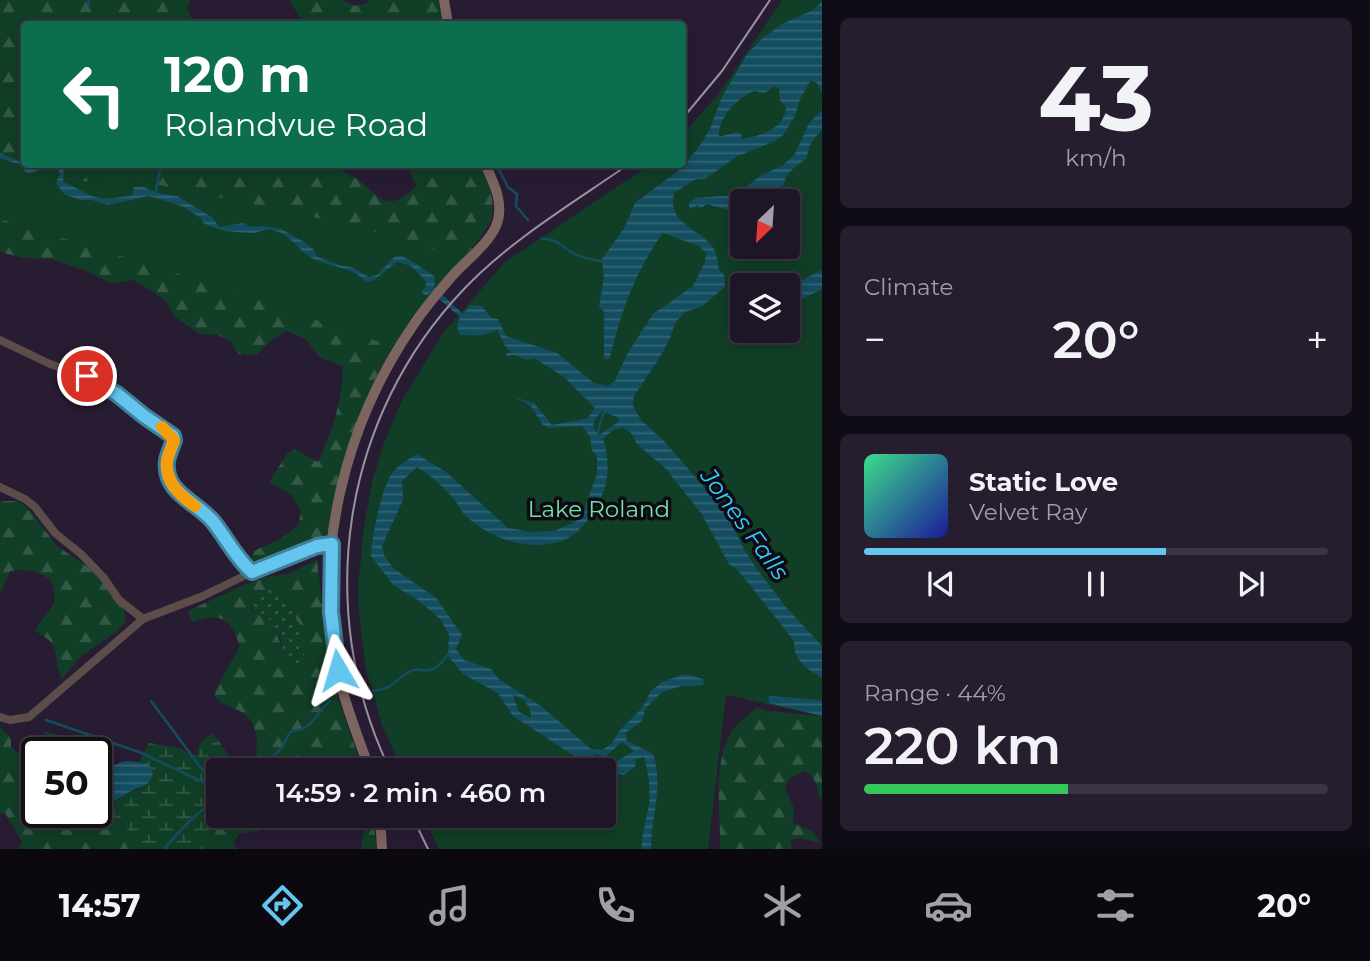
<!DOCTYPE html>
<html lang="en">
<head>
<meta charset="utf-8">
<style>
	body { margin:0; font-family:Montserrat,sans-serif; background:#261e2e; color:#f1f3f6; height:100vh; display:flex; flex-direction:column; font-size:26px; white-space:nowrap }
	* { box-sizing:border-box; margin:0 }
	p { font-size:23px; color:#a19fa7 }
	.icon { flex:none; width:38px; height:38px; fill:none; stroke:currentColor; stroke-width:2; stroke-linecap:round; stroke-linejoin:round }
	.map { position:relative; flex:1; overflow:hidden }
	.sheet { display:flex; flex-direction:column; gap:18px; padding:18px; background:#100c15; width:548px }
	.sheet>* { flex:none }
	.guide { position:absolute; left:21px; top:21px; width:665px; height:147px; border-radius:7px; box-shadow:0 4px 18px #0003,0 0 0 2px #3c3443; background:#0b6e4f; color:#fff; overflow:hidden }
	.needle { width:46px; rotate:205deg }
	.fabs { position:absolute; left:730px; top:189px; display:grid; gap:14px }
	.fabs a { display:grid; place-items:center; width:70px; height:70px; border-radius:7px; background:#1e1526; box-shadow:0 4px 18px #0003,0 0 0 2px #3c3443; font-size:35px }
	.speed { position:absolute; left:21px; top:737px; display:flex; gap:14px; font-size:35px; font-weight:700; text-align:center }
	.speed>* { display:grid; place-content:center; width:91px; height:91px; border-radius:50%; background:#1e1526; box-shadow:0 4px 18px #0003,0 0 0 2px #3c3443; line-height:1 }
	.speed .limit { border:4px solid #111; border-radius:10px; background:#fff; color:#111 }
	.pin { position:absolute; display:grid; place-items:center; width:60px; height:60px; color:#fff; margin:-30px; border:4px solid #fff; border-radius:50%; box-shadow:0 2px 7px #0007 }
	.me { position:absolute; width:77px; margin:-38px; rotate:353deg; stroke-linejoin:round; filter:drop-shadow(0 0 5px #0008) }
	.turn { display:flex; align-items:center; gap:24px; height:147px; padding:0 28px; font-size:32px }
	.turn .icon { width:91px; height:91px; stroke-width:2.5 }
	.turn b { display:block; font-size:49px; line-height:60px }
	.big { font-size:52px; font-weight:600; line-height:1.1 }
	.sheet .widget { flex:1; display:flex; flex-direction:column; justify-content:center; gap:10px; min-width:0; padding:0 24px; border-radius:10px; background:#261e2e }
	.sheet .dial { align-items:center; gap:0 }
	.dial b { font-size:91px; line-height:1 }
	.song { display:flex; align-items:center; gap:21px }
	.cover { width:84px; height:84px; border-radius:10px; background:linear-gradient(135deg,hsl(150 70% 55%),hsl(240 70% 35%)) }
	.played { height:7px; border-radius:4px; background:linear-gradient(90deg,#64c5ee 65%,#3c3443 65%) }
	.keys { display:flex; justify-content:space-around; direction:ltr }
	.heat { display:flex; justify-content:space-between; align-items:center; font-size:38px; direction:ltr }
	.charge { height:10px; border-radius:5px; background:linear-gradient(90deg,#34c759 44%,#3c3443 0) }
	.trip { position:absolute; left:206px; top:758px; width:410px; height:70px; border-radius:7px; background:#1e1526; box-shadow:0 4px 18px #0003,0 0 0 2px #3c3443; font-weight:600; line-height:70px; text-align:center }
	.tab-bar { display:flex; height:112px; justify-content:space-around; align-items:center; background:#0c080f; color:#a19fa7 }
	.tab-bar .icon { width:49px; height:49px }
	.tab-bar .selected { color:#64c5ee }
	.tab-bar b { font-size:32px; color:#f1f3f6 }
	main { display:flex; flex:1; min-height:0 }
	.map>svg:first-child { display:block }
	.grass { fill:url(#grass-dots) }
	.forest { fill:url(#forest-firs); fill-rule:evenodd }
	.wetland { fill:url(#wetland-marsh) }
	.park { fill:#113e27; fill-rule:evenodd }
	.water { fill:url(#water-rules); fill-rule:evenodd }
	.lines { fill:none; stroke-linecap:round; stroke-linejoin:round }
	.stream { stroke:#134e60; stroke-width:2.5 }
	.street { stroke:#5c4d4b; stroke-width:8 }
	.secondary { stroke:#7c6561; stroke-width:10 }
	.tram { stroke:#9a91a3; stroke-width:2 }
	.route-casing { stroke:#41809b; stroke-width:18 }
	.route { stroke:#64c5ee; stroke-width:12 }
	.slow { stroke:#f59e0b; stroke-width:12 }
	.labels { text-anchor:middle; dominant-baseline:central; stroke-width:7; stroke-linejoin:round; paint-order:stroke }
	.park-label { font-size:23px; fill:#71e2a3; stroke:#0e0913 }
	.water-label { font-size:24px; font-style:italic; fill:#31d1fe; stroke:#0e0913 }
</style>
</head>
<body>
<main>
<div class="map">
<svg width="823" height="849" viewBox="0 0 823 849">
	<defs>
		<pattern id="grass-dots" width="8" height="8" patternUnits="userSpaceOnUse" patternTransform="scale(1.75)"><rect width="8" height="8" fill="#113e27"/><path d="M2 2h.1M6 6h.1" fill="none" stroke="#335946" stroke-width="1.8" stroke-linecap="round"/></pattern>
		<pattern id="forest-firs" width="22" height="20" patternUnits="userSpaceOnUse" patternTransform="scale(1.75)"><rect width="22" height="20" fill="#113e27"/><path d="M5 1l3.5 6h-7zM16 11l3.5 6h-7z" fill="#335946"/></pattern>
		<pattern id="wetland-marsh" width="20" height="14" patternUnits="userSpaceOnUse" patternTransform="scale(1.75)"><rect width="20" height="14" fill="#113e27"/><path d="M1 5h8M5 5V1M11 12h8M15 12V8" fill="none" stroke="#335946"/></pattern>
		<pattern id="water-rules" width="6" height="5" patternUnits="userSpaceOnUse" patternTransform="scale(1.75)"><rect width="6" height="5" fill="#134e60"/><path d="M0 2.5h6" fill="none" stroke="#346676"/></pattern>
	</defs>
	<rect width="100%" height="100%" fill="#281c33"/>
	<path class="grass" d="M 266,590 L 276,590 C 294,612 307,628 304,658 L 296,666 C 278,652 286,646 276,631 C 268,617 254,620 249,601 L 256,593 Z"/>
	<path class="forest" d="M 0,0 L 190,0 L 187,9 L 194,22 L 199,24 L 24,24 L 24,164 L 331,165 C 337,171 344,170 351,175 C 378,191 384,219 416,186 L 407,165 L 481,165 C 489,184 497,202 490,223 C 469,258 435,284 412,317 C 365,384 339,460 328,540 C 300,541 278,559 250,561 L 254,551 L 280,539 L 298,526 L 301,511 L 291,494 L 269,482 L 287,454 L 294,449 L 318,462 C 332,433 343,398 343,366 L 321,358 L 305,339 L 287,331 L 269,342 L 256,355 L 238,354 L 230,340 L 217,335 L 200,334 L 175,317 L 165,300 L 134,280 L 111,283 L 86,271 L 52,259 L 24,258 L 0,252 Z
		M 290,0 L 343,0 L 355,6 L 367,3 L 368,0 L 439,0 L 443,24 L 303,24 Z
		M 0,501 L 19,501 L 30,511 L 57,546 L 95,572 L 123,606 L 126,621 L 116,632 L 80,657 L 62,679 C 50,654 66,648 35,631 C 47,608 61,610 51,580 C 37,571 27,568 10,571 L 0,594 Z
		M 317,560 L 331,678 L 363,770 L 251,770 C 259,754 261,725 243,713 C 231,705 226,708 214,696 L 218,685 L 240,646 C 230,617 220,612 192,622 L 188,611 L 246,584 L 267,577 L 288,574 ZM 266,590 L 276,590 C 294,612 307,628 304,658 L 296,666 C 280,654 280,637 271,620 L 252,612 L 249,601 L 256,593 Z
		M 757,707 L 767,711 L 822,716 L 822,800 C 814,791 822,782 805,771 L 789,779 L 785,787 L 794,809 L 793,822 L 813,832 L 821,843 L 800,838 L 790,840 L 792,849 L 720,849 C 721,812 712,769 730,734 C 735,724 749,715 757,707 Z
		M 0,727 L 11,738 L 11,747 C 17,752 24,756 27,763 C 39,784 19,803 40,826 L 51,820 L 54,812 L 96,812 L 96,771 L 104,792 L 111,802 L 124,804 L 183,752 L 193,755 L 203,752 L 160,849 L 18,849 L 22,842 L 5,813 L 0,813 Z
		M 43,731 L 56,734 L 75,752 L 61,752 Z
		M 219,815 L 317,816 L 310,824 L 290,818 L 260,830 L 239,834 L 233,843 L 237,849 L 191,849 Z
		M 359,816 L 374,816 L 376,849 L 361,849 L 364,827 Z"/>
	<path class="wetland" d="M 212,734 C 223,745 229,758 240,770 L 219,770 L 219,816 L 223,816 C 213,821 208,832 211,843 L 207,849 L 148,849 L 108,811 L 109,802 L 120,799 L 128,792 L 141,789 L 147,763 L 139,762 L 149,743 L 179,748 L 198,758 C 197,747 201,739 212,734 Z"/>
	<path class="park" d="M 782,0 L 822,0 L 822,716 L 726,695 L 708,849 L 439,849 L 423,816 L 604,816 L 604,770 L 402,770 L 382,725 L 366,670 L 359,614 L 358,587 L 364,527 L 372,482 L 384,443 L 402,400 L 444,332 L 505,262 L 649,165 L 682,164 L 683,134 L 720,92 ZM 742,201 L 788,201 L 788,247 L 742,247 ZM 742,285 L 788,285 L 788,331 L 742,331 Z
		M 0,159 L 71,185 L 111,175 L 352,225 L 463,258 L 411,318 L 394,347 L 212,284 L 0,219 Z"/>
	<path class="water" d="M 822,1 L 822,92 L 817,83 L 811,80 L 800,99 L 795,116 L 784,134 L 777,140 L 736,157 L 705,179 L 696,179 L 674,193 C 667,226 702,228 714,249 C 717,254 718,264 719,270 L 724,274 L 725,287 L 701,307 L 685,312 L 675,323 L 670,338 L 660,357 L 634,396 L 633,406 L 641,420 L 665,442 L 727,514 L 744,549 L 756,568 L 785,606 L 822,646 L 822,678 C 806,668 793,661 794,641 L 737,569 L 729,564 L 701,513 L 666,469 L 637,444 L 631,433 L 623,427 L 613,430 L 603,439 C 612,466 608,493 591,515 C 584,525 575,536 564,540 C 531,553 489,539 465,515 C 460,510 458,503 453,498 C 442,486 431,475 417,467 L 402,481 L 403,500 L 382,546 L 384,555 L 393,568 L 436,598 L 462,635 L 456,649 L 464,660 L 491,669 L 500,680 L 541,706 L 591,749 L 602,750 L 612,743 L 621,729 L 642,708 L 651,691 L 662,682 L 685,674 L 703,679 L 704,685 L 682,686 L 662,692 L 645,709 L 642,721 L 625,733 L 627,741 L 653,754 C 664,785 651,817 651,849 L 642,849 C 641,836 645,827 647,814 C 652,795 649,775 644,757 L 636,759 L 635,767 L 624,775 L 591,767 L 513,716 L 498,693 L 463,674 L 448,656 L 449,635 L 441,620 L 418,600 L 393,585 L 371,556 C 371,540 382,488 391,475 C 398,465 407,460 417,454 L 446,472 L 508,528 L 531,532 L 554,531 L 573,523 L 584,510 L 597,474 L 597,457 L 592,450 L 590,437 L 582,426 L 548,428 L 542,424 L 531,406 L 516,398 L 534,403 L 552,425 L 588,418 L 595,408 L 564,377 L 534,358 L 527,360 L 515,355 L 506,356 L 507,353 L 512,353 L 505,346 L 497,329 C 487,337 472,336 459,334 L 457,325 L 460,317 L 431,292 L 427,295 L 424,295 L 422,292 L 426,286 L 425,280 L 411,266 L 397,262 L 374,280 L 366,282 C 352,265 325,268 307,255 C 296,246 287,232 272,230 C 263,228 258,234 250,233 C 233,232 219,231 203,223 L 202,219 L 182,206 L 149,196 L 108,205 L 92,200 L 80,200 L 64,194 L 56,183 L 60,174 L 58,169 L 48,167 L 28,174 L 18,164 L 0,158 L 0,153 L 32,167 L 47,164 L 62,168 L 64,172 L 63,182 C 76,186 85,195 99,198 C 110,200 121,196 132,196 L 134,187 L 144,187 L 157,193 L 177,196 L 213,218 L 219,227 L 243,223 L 251,227 L 264,226 L 281,229 L 304,242 L 313,249 L 316,256 L 342,266 L 352,267 L 369,277 L 377,275 L 394,257 L 402,256 L 412,261 L 435,277 L 434,287 L 463,314 L 471,305 L 482,306 L 491,318 L 498,319 L 506,336 L 557,353 L 594,383 L 608,386 L 615,381 L 627,354 L 653,314 L 693,286 L 705,262 L 706,253 L 699,246 L 663,233 C 636,270 620,314 610,358 L 606,360 L 604,357 L 604,311 L 599,307 L 604,277 L 602,259 L 625,227 L 635,203 L 679,170 L 698,148 L 710,129 L 721,99 L 747,54 L 764,37 L 782,24 L 815,9 ZM 774,86 L 779,88 L 780,100 L 786,107 C 785,129 760,136 742,139 L 741,133 L 736,132 L 719,137 C 718,117 737,98 754,91 L 765,93 ZM 602,411 L 619,418 L 618,422 L 599,435 L 593,427 L 595,419 ZM 513,695 C 523,697 532,707 531,718 L 519,712 ZM 622,742 L 634,751 L 608,766 L 601,763 L 593,754 L 606,756 Z
		M 822,110 L 822,130 C 813,139 808,145 807,158 C 797,166 785,172 784,185 C 771,191 755,201 742,201 L 742,208 L 733,211 L 706,204 L 703,207 L 699,208 L 698,205 L 691,209 L 689,207 L 689,203 L 696,198 L 736,195 L 760,176 L 782,166 L 795,154 L 809,123 Z
		M 822,270 L 822,289 L 788,306 L 788,287 Z
		M 771,696 L 820,700 L 822,701 L 822,716 L 769,703 L 768,697 Z
		M 126,761 L 147,763 L 153,772 C 150,787 142,786 131,791 C 124,794 122,799 114,800 L 104,790 C 102,773 111,764 126,761 Z"/>
	<g class="lines">
		<path class="stream" d="M 88,6 L 89,0
			M 108,23 L 109,24
			M 496,164 L 508,187 L 517,194 L 516,206 L 528,220
			M 155,195 L 161,164
			M 541,239 C 557,237 563,249 577,255 C 585,259 596,260 605,262
			M 597,436 L 603,414 L 607,411
			M 373,691 C 396,687 391,683 407,673 C 422,662 427,684 449,653
			M 151,701 L 219,792
			M 46,720 L 139,752 L 216,788
			M 258,770 L 281,749 L 290,732 C 316,727 311,718 330,701
			M 164,849 C 175,836 203,804 219,801"/>
		<path class="street" d="M 0,340 L 50,364 L 99,381 L 144,416 L 167,430 L 174,440 C 173,447 168,454 167,461 C 163,494 199,502 215,524 C 228,541 236,558 252,572
			M 0,487 L 25,499 L 35,507 L 55,533 L 81,554 L 104,578 L 119,600 L 143,619
			M 0,717 L 10,720 L 29,717 L 143,619 L 203,596 L 252,572 L 317,546 L 332,544"/>
		<path class="secondary" d="M 444,0 L 448,24
			M 370,770 C 358,738 346,707 338,674 C 312,553 345,424 414,324 C 426,306 440,290 454,274 C 468,259 488,244 496,226 C 505,205 494,183 485,164
			M 380,816 L 382,849"/>
		<path class="tram" d="M 682,119 L 722,71 L 770,0
			M 390,770 C 313,610 341,417 465,288 C 512,239 573,203 629,164
			M 412,816 L 428,849"/>
	</g>
	<g class="lines">
		<g class="route-casing">
			<path id="route" d="M 87,376 L 117,394 L 144,416 L 173,436 L 174,440 C 172,447 168,454 167,461 C 163,494 199,502 215,524 C 228,541 236,558 252,572 L 317,546 L 332,544 L 331,612 L 338,670"/>
		</g>
		<use href="#route" class="route"/>
		<path class="slow" d="M 162,427 L 174,440 C 172,447 168,454 167,461 C 165,482 180,496 195,506"/>
	</g>
	<g class="labels">
		<g class="park-label">
			<text x="599" y="509">Lake Roland</text>
		</g>
		<g class="water-label">
			<text transform="translate(745 524) rotate(54)">Jones Falls</text>
		</g>
	</g>
</svg>
<div class="fabs">
<a><svg class="needle" viewBox="-14 -14 28 28"><path d="M0-13l5 13h-10z" fill="#e53935"/><path d="M0 13l5-13h-10z" fill="#a19fa7"/></svg></a>
<a><svg class="icon" aria-label="layers" viewBox="0 0 24 24"><path d="M12 4l9 5-9 5-9-5zM3 14l9 5 9-5"/></svg></a>
</div>
<div class="speed"><div class="limit">50</div></div>
<div class="pin" style="left:87px;top:376px;background:#d93025"><svg class="icon" aria-label="arrive" viewBox="0 0 24 24"><path d="M6 21V4h12l-3 4 3 4H6"/></svg></div>
<svg class="me" style="left:338px;top:670px" viewBox="-20 -20 40 40"><path d="M0-17L14 15 0 8-14 15z" fill="#64c5ee" stroke="#fff" stroke-width="4"/></svg>
<div class="trip">14:59 · 2 min · 460 m</div>
<div class="guide">
<div class="turn"><svg class="icon" aria-label="left" viewBox="0 0 24 24"><path d="M17 20v-9H6M10 6l-5 5 5 5"/></svg><div><b>120 m</b>Rolandvue Road</div></div>
</div>
</div>
<section class="sheet">
<div class="widget dial"><b>43</b><p>km/h</p></div>
<div class="widget"><p>Climate</p>
<div class="heat"><a>−</a><b class="big">20°</b><a>+</a></div>
</div>
<div class="widget">
<div class="song"><i class="cover"></i><div><b>Static Love</b><p>Velvet Ray</p></div></div>
<div class="played"></div>
<div class="keys"><svg class="icon" aria-label="previous" viewBox="0 0 24 24"><path d="M18 5L8 12l10 7zM5 5v14"/></svg><svg class="icon" aria-label="pause" viewBox="0 0 24 24"><path d="M8 5v14M16 5v14"/></svg><svg class="icon" aria-label="next" viewBox="0 0 24 24"><path d="M6 5l10 7-10 7zM19 5v14"/></svg></div>
</div>
<div class="widget"><p>Range · 44%</p><b class="big">220 km</b><div class="charge"></div></div>
</section>
</main>
<nav class="tab-bar">
<b>14:57</b>
<svg class="icon selected" aria-label="directions" viewBox="0 0 24 24"><path d="M12 3l9 9-9 9-9-9zM9 14v-3h6M13 9l2 2-2 2"/></svg>
<svg class="icon" aria-label="music" viewBox="0 0 24 24"><path d="M9 18V5l10-2v13"/><circle cx="6" cy="18" r="3"/><circle cx="16" cy="16" r="3"/></svg>
<svg class="icon" aria-label="phone" viewBox="0 0 24 24"><path d="M5 4h4l2 5-3 2q2 4 5 5l2-3 5 2v4C11 20 4 13 5 4z"/></svg>
<svg class="icon" aria-label="climate" viewBox="0 0 24 24"><path d="M12 3v18M4 7l16 10M4 17L20 7"/></svg>
<svg class="icon" aria-label="car" viewBox="0 0 24 24"><path d="M5 17H2v-5l4-1 3-4h7l3 4 3 1v5h-3M9 17h6M6 11h13"/><circle cx="7" cy="17" r="2"/><circle cx="17" cy="17" r="2"/></svg>
<svg class="icon" aria-label="filters" viewBox="0 0 24 24"><path d="M4 7h16M4 17h16"/><circle cx="9" cy="7" r="2"/><circle cx="15" cy="17" r="2"/></svg>
<b>20°</b>
</nav>
</body>
</html>
